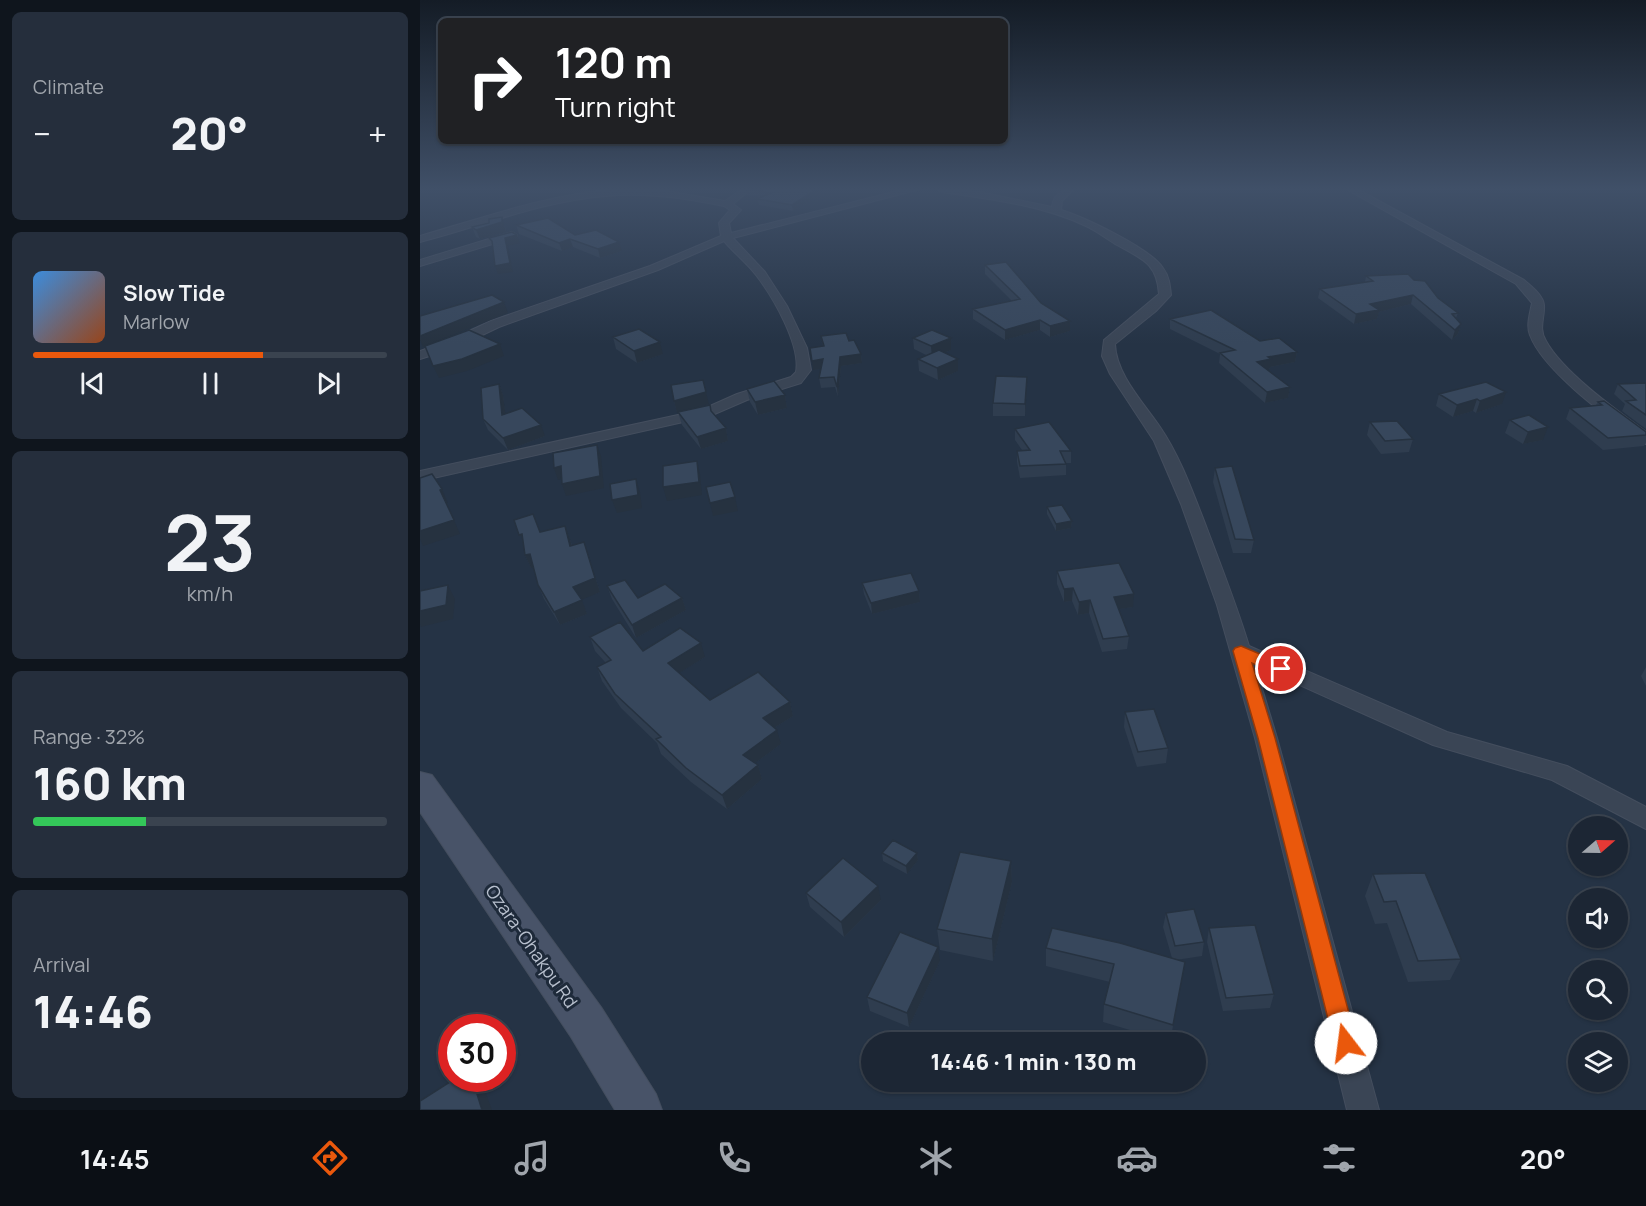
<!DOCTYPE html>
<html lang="en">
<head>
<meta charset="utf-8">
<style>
	body { margin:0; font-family:Manrope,sans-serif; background:#252e3c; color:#f1f3f6; height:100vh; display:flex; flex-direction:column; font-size:22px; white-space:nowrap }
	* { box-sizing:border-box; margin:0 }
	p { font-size:20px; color:#a0a5ac }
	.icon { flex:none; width:33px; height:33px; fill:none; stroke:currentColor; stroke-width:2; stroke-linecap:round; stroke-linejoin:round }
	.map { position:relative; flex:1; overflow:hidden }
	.details { display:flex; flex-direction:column; gap:12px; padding:12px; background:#0f151d; width:420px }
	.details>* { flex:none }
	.top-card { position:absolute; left:18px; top:18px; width:570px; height:126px; border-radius:9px; box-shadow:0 2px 4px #0004,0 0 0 2px #3a434f; background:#202124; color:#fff; overflow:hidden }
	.needle { width:39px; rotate:70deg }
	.buttons { position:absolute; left:1148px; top:816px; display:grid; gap:12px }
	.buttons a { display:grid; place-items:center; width:60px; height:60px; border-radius:50%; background:#1c2634; box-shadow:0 2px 4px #0004,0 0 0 2px #3a434f; font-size:30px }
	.speed { position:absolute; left:18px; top:1014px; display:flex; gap:12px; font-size:30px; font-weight:700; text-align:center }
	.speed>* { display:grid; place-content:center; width:78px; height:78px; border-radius:50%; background:#1c2634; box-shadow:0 2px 4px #0004,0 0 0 2px #3a434f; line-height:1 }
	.speed .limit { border:9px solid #d22; background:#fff; color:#111 }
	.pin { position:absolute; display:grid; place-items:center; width:51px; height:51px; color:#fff; margin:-26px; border:3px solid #fff; border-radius:50%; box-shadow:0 2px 6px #0007 }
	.me { position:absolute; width:66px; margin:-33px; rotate:345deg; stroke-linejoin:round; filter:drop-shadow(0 0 4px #0008) }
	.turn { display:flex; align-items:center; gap:21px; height:126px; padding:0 18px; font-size:27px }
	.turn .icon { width:78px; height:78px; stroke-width:2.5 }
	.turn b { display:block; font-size:42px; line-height:51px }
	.big { font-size:45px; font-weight:800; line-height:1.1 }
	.details .widget { flex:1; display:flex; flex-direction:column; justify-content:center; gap:9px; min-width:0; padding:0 21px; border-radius:9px; background:#252e3c }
	.details .dial { align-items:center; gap:0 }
	.dial b { font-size:78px; line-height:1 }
	.song { display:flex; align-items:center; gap:18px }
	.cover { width:72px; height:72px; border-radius:9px; background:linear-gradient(135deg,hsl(210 70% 55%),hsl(20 70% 35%)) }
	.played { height:6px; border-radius:3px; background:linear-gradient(90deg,#ea580c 65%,#3a434f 65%) }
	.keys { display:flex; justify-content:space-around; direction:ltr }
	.heat { display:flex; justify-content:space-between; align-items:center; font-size:33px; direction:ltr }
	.charge { height:9px; border-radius:4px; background:linear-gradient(90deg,#34c759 32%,#3a434f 0) }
	.trip { position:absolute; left:441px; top:1032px; width:345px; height:60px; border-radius:30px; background:#1c2634; box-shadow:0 2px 4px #0004,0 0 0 2px #3a434f; font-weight:800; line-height:60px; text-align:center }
	.menu { display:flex; height:96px; justify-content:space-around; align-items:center; background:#0b0f15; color:#a0a5ac }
	.menu .icon { width:42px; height:42px }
	.menu .on { color:#ea580c }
	.menu b { font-size:27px; color:#f1f3f6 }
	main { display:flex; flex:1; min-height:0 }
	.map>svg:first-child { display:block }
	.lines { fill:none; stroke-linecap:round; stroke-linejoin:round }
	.minor-casing { stroke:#444e5e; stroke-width:2 }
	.secondary-casing { stroke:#444e5e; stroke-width:2 }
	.minor { fill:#3a4555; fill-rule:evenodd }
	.secondary { fill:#485368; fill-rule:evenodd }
	.wall { fill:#2f3d4f }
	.shaded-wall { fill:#263240 }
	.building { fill:#37475c; stroke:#263240; stroke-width:1.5 }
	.route { fill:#ea580c; stroke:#983908; stroke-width:1.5 }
	.labels { text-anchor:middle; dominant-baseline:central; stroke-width:6; stroke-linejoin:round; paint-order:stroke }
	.near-street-label { font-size:18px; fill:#b8c0ce; stroke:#1e2a3a }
</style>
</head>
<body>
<main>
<section class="details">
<div class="widget"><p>Climate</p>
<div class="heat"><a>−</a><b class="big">20°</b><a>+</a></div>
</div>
<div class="widget">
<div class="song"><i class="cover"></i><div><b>Slow Tide</b><p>Marlow</p></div></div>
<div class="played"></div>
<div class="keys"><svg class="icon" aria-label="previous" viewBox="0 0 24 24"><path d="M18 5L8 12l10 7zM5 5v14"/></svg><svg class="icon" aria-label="pause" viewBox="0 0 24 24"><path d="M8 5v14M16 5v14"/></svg><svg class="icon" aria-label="next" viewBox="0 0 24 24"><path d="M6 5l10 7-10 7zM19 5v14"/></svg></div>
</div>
<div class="widget dial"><b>23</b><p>km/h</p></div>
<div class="widget"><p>Range · 32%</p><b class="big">160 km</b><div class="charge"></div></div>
<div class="widget"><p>Arrival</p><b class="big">14:46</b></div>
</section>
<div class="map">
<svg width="1226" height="1110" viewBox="0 0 1226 1110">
	<rect width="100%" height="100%" fill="#253345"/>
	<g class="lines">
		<g class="minor-casing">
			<path id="minor" d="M 198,189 L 245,191 L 305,201 L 322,189 L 331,189 L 313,204 L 321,210 L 309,223 L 311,233 L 485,189 L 500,189 L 313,238 L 345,272 L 367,306 L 387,348 L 391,370 L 381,383 L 327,400 L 290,416 L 0,481 L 0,471 L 281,410 L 317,394 L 371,377 L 376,372 C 381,345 353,297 336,275 C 327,263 314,253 304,241 L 238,270 L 79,327 L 35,348 L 0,359 L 0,351 L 25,342 L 71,321 L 230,266 L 301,236 L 299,223 L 310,210 L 304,206 C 265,198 225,192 186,196 C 122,201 62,226 0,242 L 0,236 C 65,217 130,194 198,189 Z
				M 517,189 L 559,192 L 632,207 C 633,194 643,189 654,189 L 642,201 L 641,210 C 664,217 730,248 743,268 C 749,276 750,285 751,295 L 736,311 L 695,344 C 696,374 723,402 740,427 C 760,456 773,493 786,526 C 801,566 817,606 829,646 L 1027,732 L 1147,766 L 1226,807 L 1226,829 L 1132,780 L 1013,745 L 835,665 L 857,738 L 959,1110 L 927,1110 L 835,738 L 797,605 L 761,504 L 734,441 L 690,374 L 682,356 L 684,340 L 739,294 C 737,263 722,259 697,245 C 687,239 677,231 666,226 C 621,205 571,199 522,192 Z
				M 926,189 L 937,189 L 1104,280 C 1111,286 1123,295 1124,305 C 1125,318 1118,328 1126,341 C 1143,372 1196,410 1226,432 L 1226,444 L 1221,442 C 1190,419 1123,371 1110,335 C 1106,326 1110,313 1112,303 L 1096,284 Z
				M 92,232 L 97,235 L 96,237 L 0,266 L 0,260 Z"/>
		</g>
		<g class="secondary-casing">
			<path id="secondary" d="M 0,772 L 12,775 L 181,1007 L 236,1094 L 242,1110 L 195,1110 L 151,1037 L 0,812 Z"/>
		</g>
		<use href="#minor" class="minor"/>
		<use href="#secondary" class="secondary"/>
	</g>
	<path class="wall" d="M 326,189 L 408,189 L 373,211 L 339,205 L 337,199 L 341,197 L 327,195 Z
		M 69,223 L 85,226 L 86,232 L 60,239 L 56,237 L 52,227 Z
		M 96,225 L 155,235 L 202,251 L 180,258 L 153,247 L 142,251 L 99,234 Z
		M 565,265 L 621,303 L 650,321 L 650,331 L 630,337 L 620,330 L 585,340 L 553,319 L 553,309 L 592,301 L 565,274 Z
		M 946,276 L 994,280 L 1038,313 L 1036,318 L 1041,324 L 1038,334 L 1032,340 L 991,304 L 959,312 L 957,319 L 934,324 L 898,298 L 900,289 L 945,282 Z
		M 750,319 L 840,341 L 877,352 L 875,362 L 850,367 L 849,370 L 848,370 L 870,387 L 868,398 L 845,403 L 799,363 L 800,354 L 750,329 Z
		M 401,336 L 429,341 L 441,354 L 442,363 L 421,366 L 418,397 L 415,387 L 401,388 L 399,378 L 401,369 L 393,370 L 403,346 Z
		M 193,337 L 243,354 L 217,363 L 196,349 Z
		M 493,338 L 531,338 L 531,350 L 524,353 L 538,371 L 518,380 L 499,371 L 498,359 L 506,355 L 494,349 Z
		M 1066,382 L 1082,404 L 1056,413 L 1053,411 L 1033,417 L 1016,406 L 1019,394 Z
		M 1226,383 L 1226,429 L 1202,411 L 1205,404 L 1194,394 L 1198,384 Z
		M 79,384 L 83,395 L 85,414 L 125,436 L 88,450 L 68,430 L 63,419 Z
		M 327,389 L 365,395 L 367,408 L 338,415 L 330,402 Z
		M 607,389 L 605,416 L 573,416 L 573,403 Z
		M 254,401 L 289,404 L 267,410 L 291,411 L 306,428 L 308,441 L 281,449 L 262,425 L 258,412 L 257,413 Z
		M 1178,402 L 1226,432 L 1226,442 L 1224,446 L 1183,450 L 1146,419 L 1150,408 L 1176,405 Z
		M 1090,420 L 1123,440 L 1103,444 L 1085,433 Z
		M 950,422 L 993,439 L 989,452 L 961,454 L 947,435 Z
		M 595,429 L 651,451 L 651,463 L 646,463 L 646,475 L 600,478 L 597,462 L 597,451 L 602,450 L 595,440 Z
		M 795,468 L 834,540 L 831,553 L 813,553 L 793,482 Z
		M 627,507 L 652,521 L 651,528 L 636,531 L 627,514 Z
		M 145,526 L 152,545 L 164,542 L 180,592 L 161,599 L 167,614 L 140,625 L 124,599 L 118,585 L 114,567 L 111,568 L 105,555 L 120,532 Z
		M 637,571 L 713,607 L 699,609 L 709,636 L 707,649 L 682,652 L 669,613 L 658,615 L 652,601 L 644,602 L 637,584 Z
		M 442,583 L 499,591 L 500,602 L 452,614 L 444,594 Z
		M 187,586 L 218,598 L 262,598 L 266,610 L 216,638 L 192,599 Z
		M 170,637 L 223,651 L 285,657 L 259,673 L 290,700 L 370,702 L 373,716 L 354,728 L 361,744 L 335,763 L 338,765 L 342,779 L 307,809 L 271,782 L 241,754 L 237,743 L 201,708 L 182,681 L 177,667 L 186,663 L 175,651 Z
		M 1226,667 L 1226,686 L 1221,676 Z
		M 705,712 L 748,748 L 746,763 L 717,767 L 704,727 Z
		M 462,853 L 497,853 L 498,860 L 487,874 L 463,861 Z
		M 591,861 L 592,882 L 573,961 L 520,950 L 517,929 Z
		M 953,874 L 1041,959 L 1030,980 L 988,982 L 967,923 L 955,924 L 945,896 Z
		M 386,893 L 461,900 L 424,937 L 390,907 Z
		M 746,913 L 784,942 L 782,956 L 756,960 L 765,962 L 750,1042 L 683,1022 L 684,1004 L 690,982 L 626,966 L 626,948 L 752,958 L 743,927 Z
		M 789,928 L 854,994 L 850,1008 L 803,1011 L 787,942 Z
		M 520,961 L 489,1027 L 450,1011 L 447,997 Z"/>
	<path class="shaded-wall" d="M 397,189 L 408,189 L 373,211 L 372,205 Z
		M 82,217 L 86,232 L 60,239 L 56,230 Z
		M 97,235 L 100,243 L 88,246 L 93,272 L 78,274 L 75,266 L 85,238 Z
		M 150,239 L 153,247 L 142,251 L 139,243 Z
		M 199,242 L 202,251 L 180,258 L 178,249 Z
		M 993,295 L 991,304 L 959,312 L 957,319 L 934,324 L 936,314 L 950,304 Z
		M 84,302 L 88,313 L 3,347 L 0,340 L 0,336 Z
		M 620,320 L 620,330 L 585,340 L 585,330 Z
		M 650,321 L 650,331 L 630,337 L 630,326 Z
		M 1041,324 L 1038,334 L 1032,340 L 1035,330 Z
		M 531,338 L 531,350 L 512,358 L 511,346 Z
		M 240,342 L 243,354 L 217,363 L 214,351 Z
		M 80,344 L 84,356 L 47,371 L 19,378 L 13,366 Z
		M 877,352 L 875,362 L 850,367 L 849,370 L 835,373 L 837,362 L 848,357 Z
		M 441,354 L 442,363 L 421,366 L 418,397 L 417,387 L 420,357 Z
		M 403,359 L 404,369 L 393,370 L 392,361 Z
		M 538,359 L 538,371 L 518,380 L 517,368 Z
		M 607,377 L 607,389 L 605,416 L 605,404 Z
		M 79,384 L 83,395 L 87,426 L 82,415 Z
		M 870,387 L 868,398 L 845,403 L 847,392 Z
		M 286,392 L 289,404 L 257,413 L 254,401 Z
		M 1086,392 L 1082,404 L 1056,413 L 1060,401 Z
		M 365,395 L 367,408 L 338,415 L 335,402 Z
		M 1057,399 L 1053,411 L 1033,417 L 1037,405 Z
		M 121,425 L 125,436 L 88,450 L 83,438 Z
		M 1128,427 L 1123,440 L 1103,444 L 1108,432 Z
		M 306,428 L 308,441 L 281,449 L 277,437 Z
		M 177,445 L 181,456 L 184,488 L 146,496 L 142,484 Z
		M 277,461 L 280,474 L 282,495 L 247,501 L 243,487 Z
		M 141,466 L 145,478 L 138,480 L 134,468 Z
		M 216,479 L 220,492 L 222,508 L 197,513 L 192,500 Z
		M 22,489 L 28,503 L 26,503 L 20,490 Z
		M 315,497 L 318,511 L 293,516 L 290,503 Z
		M 34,520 L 40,534 L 3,546 L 0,539 L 0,531 Z
		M 652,521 L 651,528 L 636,531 L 636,524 Z
		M 145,526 L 150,539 L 155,559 L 150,546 Z
		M 164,542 L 180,592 L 159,601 L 153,587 Z
		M 110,554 L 116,567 L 111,568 L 105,555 Z
		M 28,585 L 35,599 L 33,619 L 1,627 L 0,624 L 0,611 Z
		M 653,588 L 652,601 L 644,602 L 644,589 Z
		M 499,591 L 500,602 L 452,614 L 451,603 Z
		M 714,594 L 713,607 L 693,610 L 694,597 Z
		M 262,598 L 266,610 L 216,638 L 212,625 Z
		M 162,600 L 167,614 L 140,625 L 134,612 Z
		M 670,600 L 669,613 L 658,615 L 659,602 Z
		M 281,643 L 285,657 L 253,677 L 248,663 Z
		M 370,702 L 373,716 L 346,733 L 343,718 Z
		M 357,730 L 361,744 L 327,769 L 323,755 Z
		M 338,765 L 342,779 L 307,809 L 302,795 Z
		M 497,853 L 498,860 L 487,874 L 486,866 Z
		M 591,861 L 592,882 L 573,961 L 572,939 Z
		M 458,886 L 461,900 L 424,937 L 421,922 Z
		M 518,947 L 520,961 L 489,1027 L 487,1013 Z
		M 52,1078 L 55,1078 L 65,1091 L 72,1110 L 62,1110 Z"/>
	<path class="building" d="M 326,189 L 397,189 L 372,205 L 337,199 L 351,193 Z
		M 82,217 L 82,222 L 56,230 L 52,227 L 69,223 L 69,219 Z
		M 128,218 L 155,235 L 176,230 L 199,242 L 178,249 L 150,239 L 139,243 L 96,225 Z
		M 92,232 L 97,235 L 85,238 L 90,263 L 75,266 L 72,241 L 69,238 Z
		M 586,262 L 621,303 L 650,321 L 630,326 L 620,320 L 585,330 L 553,309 L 600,299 L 565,265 Z
		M 988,274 L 994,280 L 1005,281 L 1018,298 L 1038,313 L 1032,314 L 1041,324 L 1035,330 L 993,295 L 950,304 L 959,310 L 936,314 L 900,289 L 953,281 L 946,276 Z
		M 72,295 L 84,302 L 0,336 L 0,316 Z
		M 791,310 L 840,341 L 859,338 L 877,352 L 848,357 L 851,359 L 837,362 L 870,387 L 847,392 L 800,353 L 815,350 L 750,319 Z
		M 219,329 L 240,342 L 214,351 L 193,337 Z
		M 49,330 L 80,344 L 42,359 L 13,366 L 5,346 Z
		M 512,330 L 531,338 L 511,346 L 493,338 Z
		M 426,333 L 429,341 L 434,340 L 441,354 L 420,357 L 417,387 L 414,377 L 399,378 L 403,359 L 392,361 L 390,348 L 404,346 L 401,336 Z
		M 519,350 L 538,359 L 517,368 L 498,359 Z
		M 576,376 L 607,377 L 605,404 L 573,403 Z
		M 283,380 L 286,392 L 254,401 L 251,385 Z
		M 354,381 L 365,395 L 335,402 L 327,389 Z
		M 1066,382 L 1086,392 L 1060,401 L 1057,399 L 1037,405 L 1019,394 Z
		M 1226,383 L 1226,415 L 1206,401 L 1216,400 L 1198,384 Z
		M 79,384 L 82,415 L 102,408 L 121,425 L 83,438 L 63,419 L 61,388 Z
		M 1184,401 L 1226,432 L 1226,435 L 1188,438 L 1150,408 L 1182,405 L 1178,402 Z
		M 290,405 L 291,411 L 306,428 L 277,437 L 258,412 Z
		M 1109,415 L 1128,427 L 1108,432 L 1090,420 Z
		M 977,421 L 993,439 L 965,441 L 950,422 Z
		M 629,422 L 651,451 L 640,451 L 646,464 L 600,466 L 597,451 L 610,450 L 595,429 Z
		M 177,445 L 180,476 L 142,484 L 141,466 L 134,468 L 133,453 Z
		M 277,461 L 279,482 L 243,487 L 243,466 Z
		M 812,466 L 834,540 L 815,539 L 795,468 Z
		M 12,474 L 22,489 L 20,490 L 34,520 L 0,531 L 0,478 Z
		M 216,479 L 218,495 L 192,500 L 190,484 Z
		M 310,482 L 315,497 L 290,503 L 286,487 Z
		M 642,505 L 652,521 L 636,524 L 627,507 Z
		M 113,514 L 120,532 L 145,526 L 150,546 L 164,542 L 175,578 L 153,587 L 162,600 L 134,612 L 118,585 L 110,554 L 105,555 L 102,534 L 99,535 L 94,520 Z
		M 699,563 L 714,594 L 694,597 L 709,636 L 683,639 L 670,600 L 659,602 L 653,588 L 644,589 L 637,571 Z
		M 491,573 L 499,591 L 451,603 L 442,583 Z
		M 205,580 L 218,598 L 245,584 L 262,598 L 212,625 L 187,586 Z
		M 28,585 L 26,605 L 0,611 L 0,591 Z
		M 200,622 L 223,651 L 260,628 L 281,643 L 248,663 L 290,700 L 338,672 L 370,702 L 343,718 L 357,730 L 323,755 L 338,765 L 302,795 L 266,768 L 236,739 L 241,737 L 195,694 L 177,667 L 191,660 L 170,637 Z
		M 734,709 L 748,748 L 718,752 L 705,712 Z
		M 473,840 L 497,853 L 486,866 L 462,853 Z
		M 540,852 L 591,861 L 572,939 L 517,929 Z
		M 423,858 L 458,886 L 421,922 L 386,893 Z
		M 1005,873 L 1041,959 L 998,961 L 976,901 L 964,902 L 953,874 Z
		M 774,909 L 784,942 L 755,946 L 746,913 Z
		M 835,925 L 854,994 L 806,998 L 789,928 Z
		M 632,928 L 700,943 L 765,962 L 753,1025 L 684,1004 L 694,964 L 626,948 Z
		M 480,932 L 518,947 L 487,1013 L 447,997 Z
		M 36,1078 L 52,1078 L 62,1110 L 0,1110 L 0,1101 Z"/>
	<linearGradient id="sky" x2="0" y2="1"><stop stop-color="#141c26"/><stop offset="0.55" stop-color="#405068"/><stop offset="1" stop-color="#405068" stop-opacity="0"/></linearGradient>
	<rect width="1226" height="344" fill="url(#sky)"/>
	<path class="route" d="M 821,646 L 866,665 L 869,669 L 866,673 L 855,673 L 832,663 L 855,738 L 937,1043 L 933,1051 L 926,1054 L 918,1051 L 914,1043 L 838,738 L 813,651 L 815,648 Z"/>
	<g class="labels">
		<g class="near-street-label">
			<text transform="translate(112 946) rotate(55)">Ozara-Ohakpu Rd</text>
		</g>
	</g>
</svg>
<div class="buttons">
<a><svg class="needle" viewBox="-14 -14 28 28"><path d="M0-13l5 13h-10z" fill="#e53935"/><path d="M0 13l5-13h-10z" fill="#a0a5ac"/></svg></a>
<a><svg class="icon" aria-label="sound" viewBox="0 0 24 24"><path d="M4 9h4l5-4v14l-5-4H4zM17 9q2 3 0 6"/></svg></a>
<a><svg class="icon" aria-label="search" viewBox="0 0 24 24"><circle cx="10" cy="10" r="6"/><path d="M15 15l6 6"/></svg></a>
<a><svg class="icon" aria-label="layers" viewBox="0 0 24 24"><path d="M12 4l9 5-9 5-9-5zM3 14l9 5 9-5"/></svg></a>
</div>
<div class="speed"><div class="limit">30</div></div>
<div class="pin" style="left:861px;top:669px;background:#d93025"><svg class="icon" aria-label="arrive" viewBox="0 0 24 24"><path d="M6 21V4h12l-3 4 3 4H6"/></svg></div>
<svg class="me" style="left:926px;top:1043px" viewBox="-20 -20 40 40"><circle r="19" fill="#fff"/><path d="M0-13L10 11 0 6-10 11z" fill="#ea580c"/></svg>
<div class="trip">14:46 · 1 min · 130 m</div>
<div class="top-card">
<div class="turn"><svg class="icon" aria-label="right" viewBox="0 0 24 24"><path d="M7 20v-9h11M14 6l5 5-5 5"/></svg><div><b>120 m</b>Turn right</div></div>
</div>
</div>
</main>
<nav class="menu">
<b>14:45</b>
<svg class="icon on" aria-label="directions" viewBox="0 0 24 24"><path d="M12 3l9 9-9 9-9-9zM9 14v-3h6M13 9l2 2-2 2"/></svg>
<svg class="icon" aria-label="music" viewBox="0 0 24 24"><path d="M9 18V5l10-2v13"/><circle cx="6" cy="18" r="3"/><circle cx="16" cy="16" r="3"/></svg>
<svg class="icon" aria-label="phone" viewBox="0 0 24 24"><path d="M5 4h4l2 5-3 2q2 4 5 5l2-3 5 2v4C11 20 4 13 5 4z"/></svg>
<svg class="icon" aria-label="climate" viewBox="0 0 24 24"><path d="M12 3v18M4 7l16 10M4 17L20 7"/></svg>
<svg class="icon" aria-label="car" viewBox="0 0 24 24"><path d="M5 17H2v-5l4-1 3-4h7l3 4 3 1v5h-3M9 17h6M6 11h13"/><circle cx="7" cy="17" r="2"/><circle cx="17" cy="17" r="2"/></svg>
<svg class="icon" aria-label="filters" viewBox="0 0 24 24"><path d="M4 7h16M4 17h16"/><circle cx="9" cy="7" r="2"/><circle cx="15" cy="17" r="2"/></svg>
<b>20°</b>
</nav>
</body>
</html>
